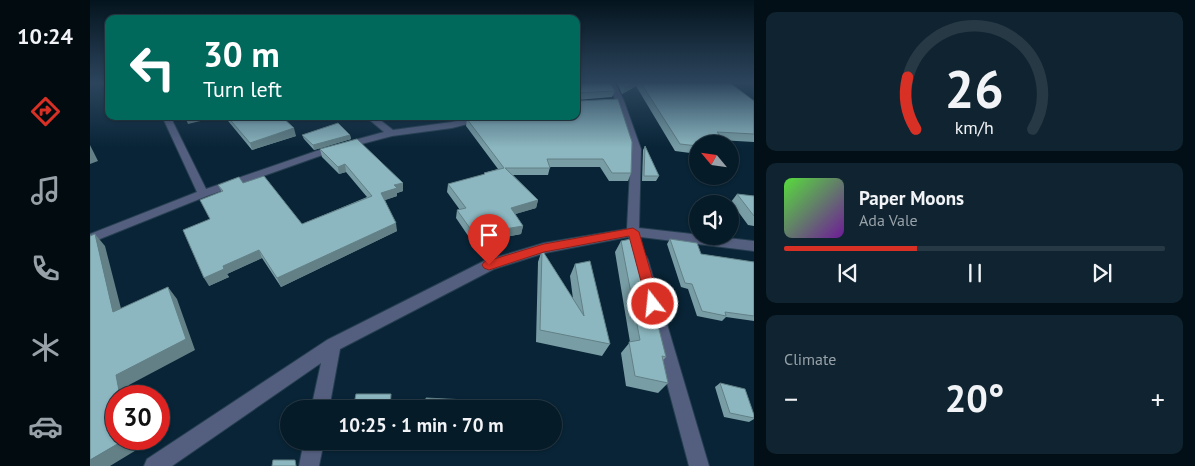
<!DOCTYPE html>
<html lang="en">
<head>
<meta charset="utf-8">
<style>
	body { margin:0; font-family:"PT Sans",sans-serif; background:#0f2430; color:#f1f3f6; height:100vh; display:flex; flex-direction:column; font-size:19px; white-space:nowrap }
	* { box-sizing:border-box; margin:0 }
	p { font-size:16px; color:#98a1a8 }
	.icon { flex:none; width:28px; height:28px; fill:none; stroke:currentColor; stroke-width:2; stroke-linecap:round; stroke-linejoin:round }
	.map { position:relative; flex:1; overflow:hidden }
	.details { display:flex; flex-direction:column; gap:12px; padding:12px; background:#030f16; width:441px }
	.details>* { flex:none }
	.top-card { position:absolute; left:15px; top:15px; width:475px; height:105px; border-radius:10px; box-shadow:0 1px 4px #0004,0 0 0 1px #273945; background:#00695c; color:#fff; overflow:hidden }
	.needle { width:32px; rotate:299deg }
	.tools { position:absolute; left:599px; top:135px; display:grid; gap:10px }
	.tools a { display:grid; place-items:center; width:50px; height:50px; border-radius:50%; background:#061b28; box-shadow:0 1px 4px #0004,0 0 0 1px #273945; font-size:25px }
	.speed { position:absolute; left:15px; top:385px; display:flex; gap:10px; font-size:25px; font-weight:700; text-align:center }
	.speed>* { display:grid; place-content:center; width:65px; height:65px; border-radius:50%; background:#061b28; box-shadow:0 1px 4px #0004,0 0 0 1px #273945; line-height:1 }
	.speed .limit { border:8px solid #d22; background:#fff; color:#111 }
	.pin { position:absolute; display:grid; place-items:center; width:42px; height:42px; color:#fff; margin:-51px -21px; border-radius:50% 50% 50% 0; rotate:-45deg; box-shadow:0 0 5px #0007 }
	.pin .icon { rotate:45deg }
	.me { position:absolute; width:55px; margin:-28px; rotate:344deg; stroke-linejoin:round; filter:drop-shadow(0 0 4px #0008) }
	.turn { display:flex; align-items:center; gap:18px; height:105px; padding:0 15px; font-size:22px }
	.turn .icon { width:65px; height:65px; stroke-width:2.5 }
	.turn b { display:block; font-size:35px; line-height:42px }
	.big { font-size:38px; font-weight:700; line-height:1.1 }
	.details .widget { flex:1; display:flex; flex-direction:column; justify-content:center; gap:8px; min-width:0; padding:0 18px; border-radius:10px; background:#0f2430 }
	.details .dial { align-items:center; gap:0 }
	.dial svg { height:130px; overflow:visible; fill:none; stroke:#273945; stroke-width:7; stroke-linecap:round; text-anchor:middle }
	.dial text { fill:#f1f3f6; stroke:none }
	.song { display:flex; align-items:center; gap:15px }
	.cover { width:60px; height:60px; border-radius:8px; background:linear-gradient(135deg,hsl(110 70% 55%),hsl(280 70% 35%)) }
	.played { height:5px; border-radius:2px; background:linear-gradient(90deg,#d93025 35%,#273945 35%) }
	.keys { display:flex; justify-content:space-around; direction:ltr }
	.heat { display:flex; justify-content:space-between; align-items:center; font-size:28px; direction:ltr }
	.trip { position:absolute; left:190px; top:400px; width:282px; height:50px; border-radius:25px; background:#061b28; box-shadow:0 1px 4px #0004,0 0 0 1px #273945; font-weight:700; line-height:50px; text-align:center }
	main { display:flex; flex:1; min-height:0 }
	.menu { display:flex; flex-direction:column; width:90px; justify-content:space-around; align-items:center; background:#020b10; color:#98a1a8 }
	.menu .icon { width:35px; height:35px }
	.menu .selected { color:#d93025 }
	.menu b { font-size:22px; color:#f1f3f6 }
	.map>svg:first-child { display:block }
	.lines { fill:none; stroke-linecap:round; stroke-linejoin:round }
	.minor-casing { stroke:#253f50; stroke-width:2 }
	.minor { fill:#545f7f; fill-rule:evenodd }
	.wall { fill:#789da5 }
	.shaded-wall { fill:#628086 }
	.building { fill:#8cb7c0; stroke:#628086 }
	.route { fill:#d93025; stroke:#8d1f18 }
</style>
</head>
<body>
<main>
<nav class="menu">
<b>10:24</b>
<svg class="icon selected" aria-label="directions" viewBox="0 0 24 24"><path d="M12 3l9 9-9 9-9-9zM9 14v-3h6M13 9l2 2-2 2"/></svg>
<svg class="icon" aria-label="music" viewBox="0 0 24 24"><path d="M9 18V5l10-2v13"/><circle cx="6" cy="18" r="3"/><circle cx="16" cy="16" r="3"/></svg>
<svg class="icon" aria-label="phone" viewBox="0 0 24 24"><path d="M5 4h4l2 5-3 2q2 4 5 5l2-3 5 2v4C11 20 4 13 5 4z"/></svg>
<svg class="icon" aria-label="climate" viewBox="0 0 24 24"><path d="M12 3v18M4 7l16 10M4 17L20 7"/></svg>
<svg class="icon" aria-label="car" viewBox="0 0 24 24"><path d="M5 17H2v-5l4-1 3-4h7l3 4 3 1v5h-3M9 17h6M6 11h13"/><circle cx="7" cy="17" r="2"/><circle cx="17" cy="17" r="2"/></svg>
</nav>
<div class="map">
<svg width="664" height="466" viewBox="0 0 664 466">
	<rect width="100%" height="100%" fill="#082436"/>
	<g class="lines">
		<g class="minor-casing">
			<path id="minor" d="M 517,83 L 525,83 L 534,101 L 551,149 L 549,228 L 664,241 L 664,251 L 551,237 L 549,241 L 541,241 L 538,237 L 455,253 L 404,269 L 250,349 L 239,409 L 221,409 L 231,363 L 82,466 L 54,466 L 57,459 L 237,340 L 394,261 L 454,243 L 537,229 L 541,149 L 526,101 Z
				M 72,116 L 80,116 L 116,189 L 235,148 L 294,132 L 275,116 L 285,116 L 303,130 L 362,122 L 391,116 L 408,116 L 362,128 L 302,136 L 241,152 L 117,196 L 0,243 L 0,234 L 107,192 Z
				M 551,255 L 556,256 L 558,260 L 619,466 L 599,466 L 544,260 L 546,256 Z
				M 214,441 L 234,441 L 229,466 L 209,466 Z"/>
		</g>
		<use href="#minor" class="minor"/>
	</g>
	<path class="wall" d="M 486,83 L 525,91 L 522,97 L 487,100 L 541,173 L 538,181 L 519,181 L 510,167 L 460,167 L 458,175 L 423,175 L 448,200 L 446,208 L 425,214 L 433,226 L 431,234 L 383,243 L 366,218 L 367,210 L 370,210 L 357,192 L 358,184 L 394,175 L 394,173 L 408,169 L 376,126 L 377,119 L 486,116 Z
		M 527,83 L 640,83 L 664,101 L 664,142 L 629,140 L 627,144 L 608,144 L 608,154 L 585,151 L 546,86 L 532,94 Z
		M 134,116 L 191,116 L 206,136 L 162,150 Z
		M 212,135 L 260,135 L 261,139 L 224,150 L 214,139 Z
		M 555,146 L 569,176 L 566,181 L 552,181 L 553,150 Z
		M 230,149 L 313,183 L 313,191 L 307,193 L 307,196 L 295,200 L 307,231 L 191,287 L 172,258 L 137,274 L 139,277 L 119,286 L 120,219 L 132,192 L 128,185 L 153,183 L 212,224 L 277,197 L 256,172 L 249,174 L 232,157 Z
		M 647,194 L 664,196 L 664,226 L 658,225 L 641,202 Z
		M 580,239 L 611,254 L 664,262 L 664,321 L 636,317 L 632,321 L 607,316 L 598,289 L 591,287 L 577,244 Z
		M 531,241 L 576,357 L 573,360 L 578,383 L 568,393 L 536,386 L 531,353 L 540,342 L 525,252 Z
		M 452,250 L 483,299 L 480,276 L 485,264 L 520,344 L 512,356 L 446,342 L 448,262 Z
		M 630,383 L 664,415 L 664,419 L 659,422 L 634,417 L 625,387 Z"/>
	<path class="shaded-wall" d="M 543,83 L 548,83 L 546,86 L 532,94 L 535,87 Z
		M 97,116 L 131,116 L 98,124 L 95,117 Z
		M 370,116 L 381,116 L 370,118 Z
		M 204,128 L 206,136 L 162,150 L 160,143 Z
		M 260,135 L 261,139 L 224,150 L 223,145 Z
		M 0,145 L 8,161 L 0,164 Z
		M 255,164 L 256,172 L 249,174 L 248,167 Z
		M 313,183 L 313,191 L 307,193 L 307,196 L 292,201 L 291,193 L 304,185 Z
		M 448,200 L 446,208 L 419,216 L 421,208 Z
		M 306,223 L 307,231 L 191,287 L 187,278 Z
		M 433,226 L 431,234 L 383,243 L 384,234 Z
		M 5,234 L 15,246 L 35,324 L 23,312 Z
		M 169,250 L 172,258 L 137,274 L 139,277 L 119,286 L 114,278 L 133,266 Z
		M 78,287 L 87,299 L 105,350 L 39,385 L 41,396 L 30,396 L 26,375 Z
		M 36,439 L 51,439 L 53,446 L 20,466 L 0,466 L 0,460 Z"/>
	<path class="building" d="M 486,83 L 520,83 L 525,91 L 488,93 L 486,99 Z
		M 533,83 L 543,83 L 535,87 Z
		M 551,83 L 640,83 L 664,101 L 664,134 L 627,132 L 631,137 L 618,136 L 624,144 L 608,144 L 608,146 L 590,144 Z
		M 486,99 L 488,101 L 528,99 L 542,142 L 541,173 L 522,173 L 513,159 L 457,159 L 460,168 L 415,168 L 448,200 L 421,208 L 433,226 L 384,234 L 367,210 L 376,208 L 358,184 L 395,174 L 394,173 L 414,168 L 377,119 L 388,116 L 486,116 Z
		M 137,116 L 191,116 L 204,128 L 160,143 Z
		M 248,123 L 260,135 L 223,145 L 212,135 Z
		M 267,139 L 313,183 L 304,185 L 307,188 L 291,193 L 306,223 L 187,278 L 169,250 L 133,266 L 134,269 L 114,278 L 93,230 L 120,219 L 110,200 L 133,191 L 128,185 L 149,177 L 153,183 L 174,176 L 212,224 L 282,196 L 255,164 L 248,167 L 230,149 Z
		M 555,146 L 569,176 L 554,176 Z
		M 647,194 L 664,196 L 664,216 Z
		M 5,234 L 23,312 L 78,287 L 96,339 L 26,375 L 30,396 L 26,396 L 26,439 L 36,439 L 0,460 L 0,236 Z
		M 546,238 L 576,357 L 572,356 L 578,383 L 545,376 L 539,342 L 550,340 L 531,241 Z
		M 580,239 L 607,243 L 611,254 L 664,262 L 664,316 L 635,312 L 636,316 L 612,311 L 602,284 L 595,283 Z
		M 452,250 L 494,316 L 485,264 L 500,261 L 520,344 L 450,330 Z
		M 630,383 L 655,389 L 664,415 L 664,418 L 640,413 Z
		M 266,394 L 301,394 L 300,409 L 263,409 Z
		M 336,398 L 397,401 L 398,409 L 335,409 Z
		M 183,460 L 205,460 L 206,466 L 182,466 Z"/>
	<linearGradient id="sky" x2="0" y2="1"><stop stop-color="#04141e"/><stop offset="0.56" stop-color="#2c455d"/><stop offset="1" stop-color="#2c455d" stop-opacity="0"/></linearGradient>
	<rect width="664" height="148" fill="url(#sky)"/>
	<path class="route" d="M 543,228 L 549,232 L 570,304 L 568,308 L 563,309 L 559,308 L 557,304 L 539,236 L 454,252 L 399,270 L 394,268 L 392,265 L 394,262 L 454,244 Z"/>
</svg>
<div class="tools">
<a><svg class="needle" viewBox="-14 -14 28 28"><path d="M0-13l5 13h-10z" fill="#e53935"/><path d="M0 13l5-13h-10z" fill="#98a1a8"/></svg></a>
<a><svg class="icon" aria-label="sound" viewBox="0 0 24 24"><path d="M4 9h4l5-4v14l-5-4H4zM17 9q2 3 0 6"/></svg></a>
</div>
<div class="speed"><div class="limit">30</div></div>
<div class="pin" style="left:399px;top:265px;background:#d93025"><svg class="icon" aria-label="arrive" viewBox="0 0 24 24"><path d="M6 21V4h12l-3 4 3 4H6"/></svg></div>
<svg class="me" style="left:563px;top:304px" viewBox="-20 -20 40 40"><circle r="17" fill="#d93025" stroke="#fff" stroke-width="3"/><path d="M0-11L8 9 0 5-8 9z" fill="#fff"/></svg>
<div class="trip">10:25 · 1 min · 70 m</div>
<div class="top-card">
<div class="turn"><svg class="icon" aria-label="left" viewBox="0 0 24 24"><path d="M17 20v-9H6M10 6l-5 5 5 5"/></svg><div><b>30 m</b>Turn left</div></div>
</div>
</div>
<section class="details">
<div class="widget dial"><svg viewBox="0 0 100 80">
<path d="M14 69A42 42 0 1 1 86 69"/>
<path d="M14 69A42 42 0 0 1 9 37" stroke="#d93025"/>
<text x="50" y="56" font-size="32" font-weight="700">26</text>
<text x="50" y="72" font-size="11">km/h</text>
</svg></div>
<div class="widget">
<div class="song"><i class="cover"></i><div><b>Paper Moons</b><p>Ada Vale</p></div></div>
<div class="played"></div>
<div class="keys"><svg class="icon" aria-label="previous" viewBox="0 0 24 24"><path d="M18 5L8 12l10 7zM5 5v14"/></svg><svg class="icon" aria-label="pause" viewBox="0 0 24 24"><path d="M8 5v14M16 5v14"/></svg><svg class="icon" aria-label="next" viewBox="0 0 24 24"><path d="M6 5l10 7-10 7zM19 5v14"/></svg></div>
</div>
<div class="widget"><p>Climate</p>
<div class="heat"><a>−</a><b class="big">20°</b><a>+</a></div>
</div>
</section>
</main>
</body>
</html>
